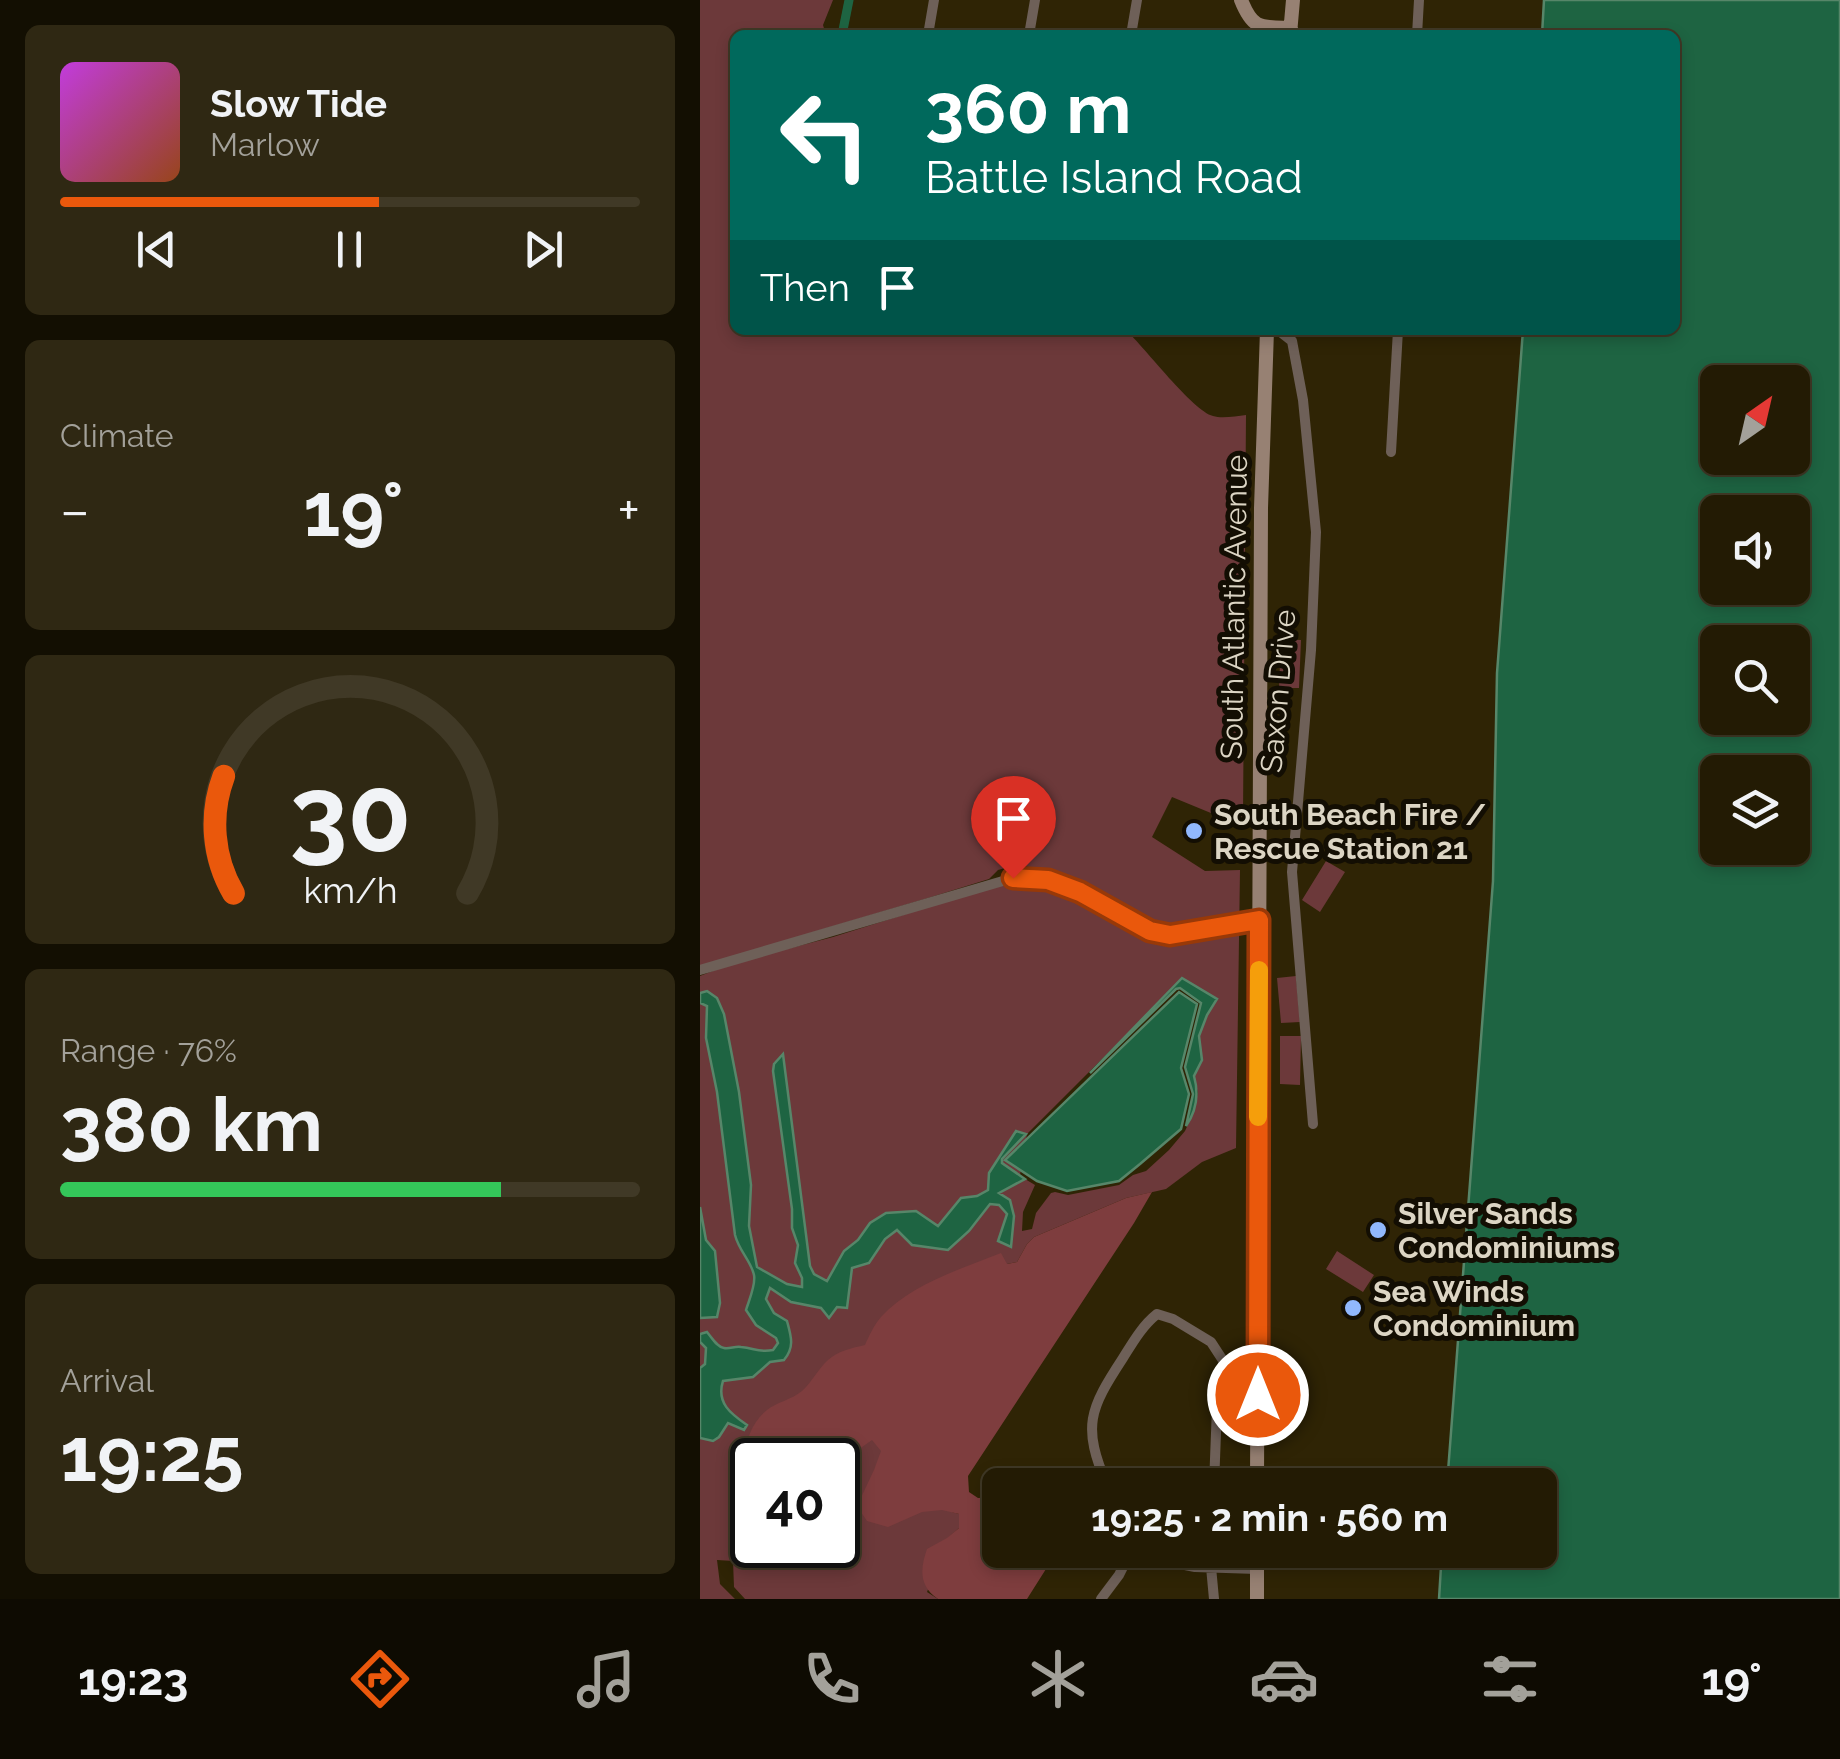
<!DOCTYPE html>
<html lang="en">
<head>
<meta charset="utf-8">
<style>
	body { margin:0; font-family:Raleway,sans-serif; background:#2f2813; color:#f1f3f6; height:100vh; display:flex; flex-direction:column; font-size:38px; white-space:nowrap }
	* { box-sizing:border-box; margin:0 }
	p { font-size:32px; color:#a3a19a }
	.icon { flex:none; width:55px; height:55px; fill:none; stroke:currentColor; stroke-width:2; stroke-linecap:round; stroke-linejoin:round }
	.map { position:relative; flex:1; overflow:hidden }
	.panel { display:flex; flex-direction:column; gap:25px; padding:25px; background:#130f02; width:700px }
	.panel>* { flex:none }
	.guide { position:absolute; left:30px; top:30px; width:950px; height:305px; border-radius:15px; box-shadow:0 5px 15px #0003,0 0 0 2px #403926; background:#00695c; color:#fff; overflow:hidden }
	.needle { width:65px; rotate:34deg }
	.fabs { position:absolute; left:1000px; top:365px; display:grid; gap:20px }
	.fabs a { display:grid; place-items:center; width:110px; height:110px; border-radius:15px; background:#231b04; box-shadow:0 5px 15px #0003,0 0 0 2px #403926; font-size:50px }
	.speed { position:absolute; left:30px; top:1438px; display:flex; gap:20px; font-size:50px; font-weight:700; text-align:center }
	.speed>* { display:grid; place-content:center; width:130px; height:130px; border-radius:50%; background:#231b04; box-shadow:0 5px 15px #0003,0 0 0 2px #403926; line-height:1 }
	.speed .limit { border:5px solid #111; border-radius:15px; background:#fff; color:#111 }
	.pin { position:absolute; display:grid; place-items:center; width:85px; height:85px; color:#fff; margin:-102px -42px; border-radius:50% 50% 50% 0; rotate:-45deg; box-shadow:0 0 10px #0007 }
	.pin .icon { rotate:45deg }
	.me { position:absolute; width:110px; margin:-55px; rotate:0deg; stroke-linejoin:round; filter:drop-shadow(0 0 8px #0008) }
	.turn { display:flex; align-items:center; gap:35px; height:210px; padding:0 30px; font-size:45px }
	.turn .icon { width:130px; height:130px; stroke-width:2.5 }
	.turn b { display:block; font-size:70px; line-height:85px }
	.then { display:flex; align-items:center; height:95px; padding:0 30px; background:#0003; gap:20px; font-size:38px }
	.big { font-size:75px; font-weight:700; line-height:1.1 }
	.panel .widget { flex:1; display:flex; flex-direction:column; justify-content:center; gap:15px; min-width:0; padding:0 35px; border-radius:15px; background:#2f2813 }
	.panel .dial { align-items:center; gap:0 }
	.dial svg { height:260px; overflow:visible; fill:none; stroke:#403926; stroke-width:7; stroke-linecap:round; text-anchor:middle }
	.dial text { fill:#f1f3f6; stroke:none }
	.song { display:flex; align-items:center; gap:30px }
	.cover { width:120px; height:120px; border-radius:15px; background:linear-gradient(135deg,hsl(290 70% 55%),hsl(20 70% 35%)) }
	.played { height:10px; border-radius:5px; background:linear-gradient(90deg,#ea580c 55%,#403926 55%) }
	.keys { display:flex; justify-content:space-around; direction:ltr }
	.heat { display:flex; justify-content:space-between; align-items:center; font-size:55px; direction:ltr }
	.charge { height:15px; border-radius:8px; background:linear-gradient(90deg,#34c759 76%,#403926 0) }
	.trip { position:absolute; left:282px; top:1468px; width:575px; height:100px; border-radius:15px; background:#231b04; box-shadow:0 5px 15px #0003,0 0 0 2px #403926; font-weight:700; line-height:100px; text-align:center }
	.menu { display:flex; height:160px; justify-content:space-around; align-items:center; background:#0e0b02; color:#a3a19a }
	.menu .icon { width:70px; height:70px }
	.menu .selected { color:#ea580c }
	.menu b { font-size:45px; color:#f1f3f6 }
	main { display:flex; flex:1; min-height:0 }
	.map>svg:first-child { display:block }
	.green { fill:#6c393a; fill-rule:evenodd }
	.forest { fill:#7e3d3e }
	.water { fill:#1e6442; stroke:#578669; stroke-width:2.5; fill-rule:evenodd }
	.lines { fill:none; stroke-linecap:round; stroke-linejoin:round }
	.canal { stroke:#1e6442; stroke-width:9 }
	.street { stroke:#6e6058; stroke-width:10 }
	.secondary { stroke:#978173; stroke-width:14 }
	.route-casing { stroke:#983908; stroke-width:25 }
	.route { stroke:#ea580c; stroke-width:18 }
	.slow { stroke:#f59e0b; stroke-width:18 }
	.poi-dot { fill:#91b8fd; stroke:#130e03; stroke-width:4 }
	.labels { text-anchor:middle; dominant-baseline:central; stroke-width:10; stroke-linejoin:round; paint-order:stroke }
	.street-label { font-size:30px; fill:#dcd5c4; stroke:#130e03 }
	.poi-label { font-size:30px; font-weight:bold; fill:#dcd5c4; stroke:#130e03; text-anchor:start }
</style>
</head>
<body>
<main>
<section class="panel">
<div class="widget">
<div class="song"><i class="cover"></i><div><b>Slow Tide</b><p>Marlow</p></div></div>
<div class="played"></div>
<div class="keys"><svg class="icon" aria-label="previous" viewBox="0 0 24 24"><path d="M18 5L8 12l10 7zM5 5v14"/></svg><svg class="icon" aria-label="pause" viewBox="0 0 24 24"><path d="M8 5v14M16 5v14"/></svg><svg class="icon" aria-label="next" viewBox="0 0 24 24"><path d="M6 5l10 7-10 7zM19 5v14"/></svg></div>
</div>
<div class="widget"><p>Climate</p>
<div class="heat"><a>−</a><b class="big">19°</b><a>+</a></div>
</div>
<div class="widget dial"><svg viewBox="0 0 100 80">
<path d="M14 69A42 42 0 1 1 86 69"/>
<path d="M14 69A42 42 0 0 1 11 33" stroke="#ea580c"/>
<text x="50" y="56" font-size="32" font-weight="700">30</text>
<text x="50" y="72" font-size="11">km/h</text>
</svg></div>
<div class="widget"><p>Range · 76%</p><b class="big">380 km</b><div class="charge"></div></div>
<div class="widget"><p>Arrival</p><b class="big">19:25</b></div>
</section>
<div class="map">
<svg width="1140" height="1599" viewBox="0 0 1140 1599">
	<rect width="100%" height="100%" fill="#2f2405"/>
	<path class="green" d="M 0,0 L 133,0 L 123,25 L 126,35 L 35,35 L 35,330 L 426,330 C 445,348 493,411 513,416 C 522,419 536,416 546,415 L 543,817 L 523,818 L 472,797 L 452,837 L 505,871 L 540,870 L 536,1148 L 502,1162 L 466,1189 L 426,1198 L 334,1237 L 327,1244 L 317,1262 L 307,1264 L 252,1512 L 259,1514 L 259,1528 L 248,1538 L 227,1592 L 238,1599 L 45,1599 L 34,1587 L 33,1561 L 17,1560 L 20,1584 L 35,1599 L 0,1599 L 0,976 L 33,963 L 133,937 L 311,881 L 346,884 L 383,899 L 386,897 L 352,873 L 320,865 L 312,866 L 298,870 L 289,879 L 228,898 L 0,966 ZM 482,979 L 517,1000 L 507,1015 L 499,1036 L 502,1060 L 494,1076 L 498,1093 L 491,1118 L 485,1131 L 469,1150 L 446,1171 L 433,1175 L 419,1185 L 368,1195 L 355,1192 L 351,1193 L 336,1213 L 332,1229 L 322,1231 L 323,1212 L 335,1185 L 325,1179 L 319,1181 L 327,1134 ZM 52,1460 L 138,1460 L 138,1545 L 52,1545 Z
		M 581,639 L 601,640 L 599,688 L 579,688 Z
		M 626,861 L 645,872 L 620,912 L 602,900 Z
		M 596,976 L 600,1022 L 581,1023 L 577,978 Z
		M 580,1036 L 601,1036 L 600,1085 L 580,1084 Z
		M 637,1251 L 674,1275 L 663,1292 L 626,1269 Z"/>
	<path class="forest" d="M 452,1192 L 434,1223 L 268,1476 L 269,1492 L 278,1498 L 300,1497 L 300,1550 L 358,1550 L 327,1599 L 238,1599 C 219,1586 220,1569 227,1549 L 247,1538 L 259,1528 L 259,1514 L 242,1510 L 222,1512 L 188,1527 L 167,1521 L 157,1506 L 174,1470 L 181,1451 L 172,1440 L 138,1464 L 138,1460 L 52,1460 L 52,1490 C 37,1467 45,1427 67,1410 C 77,1402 91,1400 102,1391 C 112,1382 118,1369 128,1360 C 138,1351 152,1348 165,1345 C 169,1336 174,1325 181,1317 C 211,1284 261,1269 301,1253 L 307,1264 L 317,1262 L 327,1244 L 334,1237 L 426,1198 Z"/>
	<path class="water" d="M 844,0 L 1140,0 L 1140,1599 L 739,1599 L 742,1550 L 840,1550 L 840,1485 L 747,1485 L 793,881 L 797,673 L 823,330 L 975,330 L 975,35 L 842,35 ZM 1018,382 L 1092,382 L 1092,458 L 1018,458 ZM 1018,512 L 1092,512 L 1092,588 L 1018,588 ZM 1018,642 L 1092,642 L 1092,718 L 1018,718 ZM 1018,772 L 1092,772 L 1092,848 L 1018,848 Z
		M 482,978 L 517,999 L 507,1015 L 499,1036 L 502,1060 L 494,1076 C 499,1094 497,1110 486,1126 L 493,1094 L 485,1067 L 501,1003 L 480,988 L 476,989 L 390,1073 Z
		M 7,991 L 17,998 L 24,1014 L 39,1092 L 51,1185 L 49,1226 L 57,1267 L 87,1284 L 102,1287 L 102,1278 L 95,1263 L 98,1245 L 92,1228 L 92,1209 L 73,1071 L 74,1064 L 83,1054 L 110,1266 L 114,1274 L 127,1281 L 144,1251 L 158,1240 L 170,1223 L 186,1213 L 216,1211 L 238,1226 L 261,1198 L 277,1196 L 288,1190 L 289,1173 L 316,1131 L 326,1134 L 302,1159 L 302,1163 L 325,1179 L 299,1193 L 310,1200 L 314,1216 L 311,1247 L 298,1241 L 307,1214 L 299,1205 L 290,1204 L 269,1231 L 248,1250 L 212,1245 L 197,1230 L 185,1239 L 169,1263 L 152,1268 L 147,1308 L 137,1307 L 129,1318 L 121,1308 L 91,1302 L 70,1288 L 66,1299 L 74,1313 L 87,1321 C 91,1336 95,1347 84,1360 L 70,1362 L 53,1377 L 23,1381 C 16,1403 31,1414 47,1425 L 44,1430 L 28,1423 L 19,1437 L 13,1441 L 0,1438 L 0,1368 L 5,1364 L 6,1348 L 0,1342 L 0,1334 L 7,1332 C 12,1338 17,1347 24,1348 C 30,1349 35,1346 41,1347 C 55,1348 58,1353 73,1350 L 78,1343 L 76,1338 L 56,1325 L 46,1310 C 49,1300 56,1285 54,1275 C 51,1261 39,1251 35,1235 L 17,1092 L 6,1038 L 7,1006 L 0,1003 L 0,993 Z
		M 479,992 L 497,1004 L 481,1068 L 489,1094 L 481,1129 L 440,1164 L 419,1181 L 367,1191 L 337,1181 L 305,1160 Z
		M 0,1207 L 6,1240 L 15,1251 L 20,1303 L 17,1317 L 0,1318 Z"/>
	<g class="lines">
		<path class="canal" d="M 142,35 L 149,0"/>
		<path class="street" d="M 228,35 L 234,0
			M 329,35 L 335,0
			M 431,35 L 437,0
			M 717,35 L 719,0
			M 578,330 L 592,341 L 603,400 L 616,532 L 611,650 L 592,872 L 613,1124
			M 691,452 L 698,330
			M 0,970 L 313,878 L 348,880 L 380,892 L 450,931 L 470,935 L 559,920
			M 407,1485 C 382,1426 389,1410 423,1358 C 433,1342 442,1326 457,1314 L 473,1319 L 511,1342 L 524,1362 L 517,1407 L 514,1485
			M 478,1550 L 430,1554 L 495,1567 L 557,1569
			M 512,1550 L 511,1567 L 514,1599
			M 401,1599 L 419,1575 L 431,1551"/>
		<path class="secondary" d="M 541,0 C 553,30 560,27 591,28
			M 590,34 L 593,0
			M 557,1485 L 561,508 L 567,330
			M 557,1599 L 557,1550"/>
	</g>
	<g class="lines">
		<g class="route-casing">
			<path id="route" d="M 313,878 L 348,880 L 380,892 L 450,931 L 470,935 L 559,920 L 558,1395"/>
		</g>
		<use href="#route" class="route"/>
		<path class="slow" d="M 558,1117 L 559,970"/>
	</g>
	<g class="poi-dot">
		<circle cx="494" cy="831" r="10"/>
		<circle cx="678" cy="1230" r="10"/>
		<circle cx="653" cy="1308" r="10"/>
	</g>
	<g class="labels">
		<g class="street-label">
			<text transform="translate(534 607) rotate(-89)">South Atlantic Avenue</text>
			<text transform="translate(578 691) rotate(-85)">Saxon Drive</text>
		</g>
		<g class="poi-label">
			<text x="514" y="814">South Beach Fire /<tspan x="514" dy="34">Rescue Station 21</tspan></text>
			<text x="698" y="1213">Silver Sands<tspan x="698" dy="34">Condominiums</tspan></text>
			<text x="673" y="1291">Sea Winds<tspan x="673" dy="34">Condominium</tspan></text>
		</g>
	</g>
</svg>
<div class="fabs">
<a><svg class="needle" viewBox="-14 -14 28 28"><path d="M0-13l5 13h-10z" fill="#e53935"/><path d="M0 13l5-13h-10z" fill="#a3a19a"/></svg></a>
<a><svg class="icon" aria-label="sound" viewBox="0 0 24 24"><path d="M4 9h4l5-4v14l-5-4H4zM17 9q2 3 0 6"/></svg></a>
<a><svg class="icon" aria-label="search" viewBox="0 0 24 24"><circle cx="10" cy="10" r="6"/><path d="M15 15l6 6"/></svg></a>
<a><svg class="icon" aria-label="layers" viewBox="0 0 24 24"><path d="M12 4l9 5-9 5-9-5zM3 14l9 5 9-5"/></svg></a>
</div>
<div class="speed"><div class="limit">40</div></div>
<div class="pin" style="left:313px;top:878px;background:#d93025"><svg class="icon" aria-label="arrive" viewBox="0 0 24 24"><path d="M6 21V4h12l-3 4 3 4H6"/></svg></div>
<svg class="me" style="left:558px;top:1395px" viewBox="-20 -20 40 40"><circle r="17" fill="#ea580c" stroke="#fff" stroke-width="3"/><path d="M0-11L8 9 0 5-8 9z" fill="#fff"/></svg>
<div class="trip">19:25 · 2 min · 560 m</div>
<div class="guide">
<div class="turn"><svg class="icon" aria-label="left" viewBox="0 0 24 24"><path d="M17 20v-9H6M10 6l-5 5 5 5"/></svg><div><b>360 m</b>Battle Island Road</div></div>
<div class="then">Then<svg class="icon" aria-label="arrive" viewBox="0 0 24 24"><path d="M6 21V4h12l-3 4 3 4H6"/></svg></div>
</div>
</div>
</main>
<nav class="menu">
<b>19:23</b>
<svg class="icon selected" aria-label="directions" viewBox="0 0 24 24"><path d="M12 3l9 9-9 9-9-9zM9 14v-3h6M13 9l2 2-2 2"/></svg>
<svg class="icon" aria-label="music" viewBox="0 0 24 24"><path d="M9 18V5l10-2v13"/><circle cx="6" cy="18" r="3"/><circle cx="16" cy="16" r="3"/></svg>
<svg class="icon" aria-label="phone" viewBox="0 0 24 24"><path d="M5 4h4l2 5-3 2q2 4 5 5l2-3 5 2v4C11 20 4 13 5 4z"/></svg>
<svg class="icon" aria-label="climate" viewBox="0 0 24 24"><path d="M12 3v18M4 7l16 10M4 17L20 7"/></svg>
<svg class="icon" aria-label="car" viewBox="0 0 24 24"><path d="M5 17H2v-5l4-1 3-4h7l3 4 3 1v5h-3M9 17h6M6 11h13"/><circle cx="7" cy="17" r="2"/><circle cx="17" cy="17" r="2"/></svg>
<svg class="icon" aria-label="filters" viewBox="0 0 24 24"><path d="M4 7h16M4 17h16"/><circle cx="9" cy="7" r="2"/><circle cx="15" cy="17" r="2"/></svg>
<b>19°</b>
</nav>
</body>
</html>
